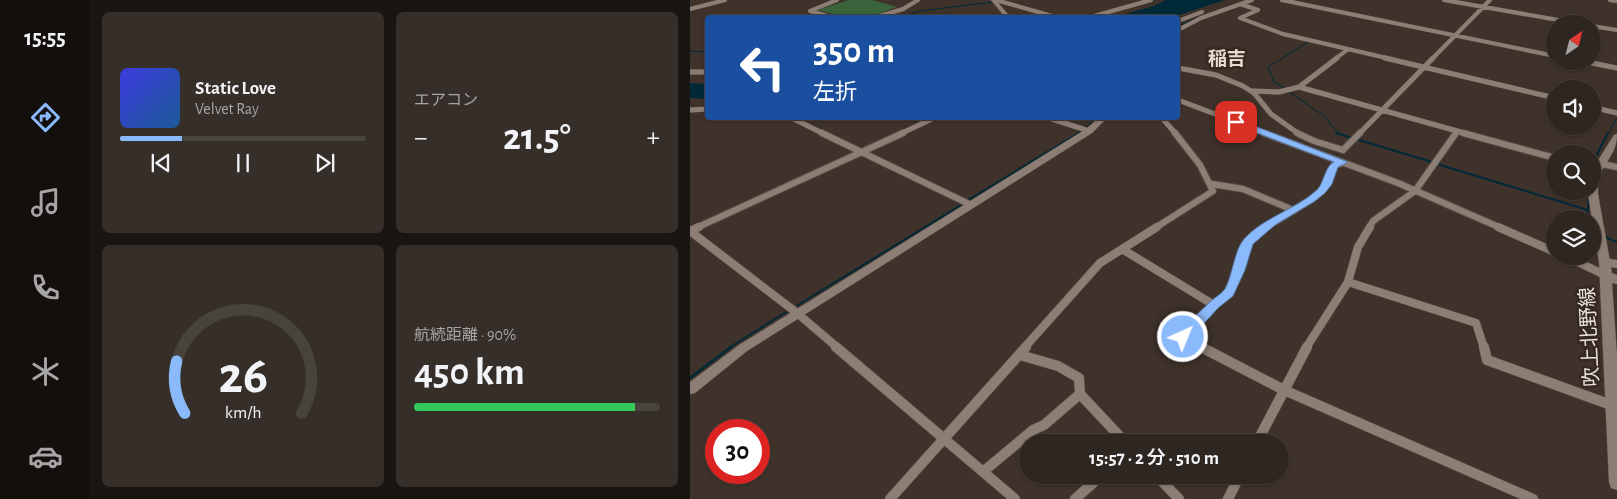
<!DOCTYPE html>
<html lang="ja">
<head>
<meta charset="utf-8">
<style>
	body { margin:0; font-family:"Alegreya Sans","Noto Sans JP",sans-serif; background:#362e29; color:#f1f3f6; height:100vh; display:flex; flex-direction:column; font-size:19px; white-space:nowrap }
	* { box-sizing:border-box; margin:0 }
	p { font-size:16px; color:#a7a5a5 }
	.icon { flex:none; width:28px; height:28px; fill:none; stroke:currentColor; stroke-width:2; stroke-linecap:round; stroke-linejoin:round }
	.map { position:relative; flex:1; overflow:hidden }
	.sheet { display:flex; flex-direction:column; gap:12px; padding:12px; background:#191512; width:600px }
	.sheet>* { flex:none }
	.guide { position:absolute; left:15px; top:15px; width:475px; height:105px; border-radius:5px; box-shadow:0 1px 4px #0004,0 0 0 1px #49433e; background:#1a4fa0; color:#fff; overflow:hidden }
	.needle { width:32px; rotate:35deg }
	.tools { position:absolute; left:856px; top:15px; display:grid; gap:10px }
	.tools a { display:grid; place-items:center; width:55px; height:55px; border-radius:50%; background:#2e2620; box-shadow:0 1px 4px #0004,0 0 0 1px #49433e; font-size:25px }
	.speed { position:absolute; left:15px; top:419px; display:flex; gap:10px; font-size:25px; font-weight:700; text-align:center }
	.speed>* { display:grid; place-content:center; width:65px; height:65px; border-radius:50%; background:#2e2620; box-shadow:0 1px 4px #0004,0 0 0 1px #49433e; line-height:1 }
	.speed .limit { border:8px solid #d22; background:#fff; color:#111 }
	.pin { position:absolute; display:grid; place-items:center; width:42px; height:42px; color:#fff; margin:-21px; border-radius:10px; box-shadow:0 2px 8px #0006 }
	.me { position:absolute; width:55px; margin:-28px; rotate:44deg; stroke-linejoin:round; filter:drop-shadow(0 0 4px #0008) }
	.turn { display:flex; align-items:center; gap:18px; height:105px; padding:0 25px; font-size:22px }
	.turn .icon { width:65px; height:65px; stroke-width:2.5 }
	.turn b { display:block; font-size:35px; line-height:42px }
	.big { font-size:38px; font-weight:600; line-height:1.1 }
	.sheet .tile { flex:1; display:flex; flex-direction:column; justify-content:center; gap:8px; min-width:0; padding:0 18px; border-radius:8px; background:#362e29 }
	.sheet .dial { align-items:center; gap:0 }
	.dial svg { height:130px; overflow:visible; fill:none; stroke:#49433e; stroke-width:7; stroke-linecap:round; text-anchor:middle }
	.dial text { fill:#f1f3f6; stroke:none }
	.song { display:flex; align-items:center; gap:15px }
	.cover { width:60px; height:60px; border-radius:8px; background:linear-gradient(135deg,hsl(240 70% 55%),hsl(210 70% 35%)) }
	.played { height:5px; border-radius:2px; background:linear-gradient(90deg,#8abafc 25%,#49433e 25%) }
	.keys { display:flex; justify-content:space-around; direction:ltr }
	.heat { display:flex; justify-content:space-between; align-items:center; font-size:28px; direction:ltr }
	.charge { height:8px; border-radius:4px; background:linear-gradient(90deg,#34c759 90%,#49433e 0) }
	.sheet .tiles { flex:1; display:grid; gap:12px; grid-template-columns:repeat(2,1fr) }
	.trip { position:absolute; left:329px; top:434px; width:270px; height:50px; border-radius:25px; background:#2e2620; box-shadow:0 1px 4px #0004,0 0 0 1px #49433e; font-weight:600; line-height:50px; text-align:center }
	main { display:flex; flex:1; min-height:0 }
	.tabs { display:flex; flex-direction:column; width:90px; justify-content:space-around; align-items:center; background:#120f0d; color:#a7a5a5 }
	.tabs .icon { width:35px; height:35px }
	.tabs .on { color:#8abafc }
	.tabs b { font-size:22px; color:#f1f3f6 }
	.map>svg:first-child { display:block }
	.green { fill:#3a643b }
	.water { fill:#002937 }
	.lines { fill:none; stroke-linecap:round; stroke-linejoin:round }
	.stream-far2 { stroke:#002937; stroke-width:1 }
	.stream-far1 { stroke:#002937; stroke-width:2 }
	.stream { stroke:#002937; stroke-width:2.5 }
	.minor-far4-casing { stroke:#584e47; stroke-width:4.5 }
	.minor-far3-casing { stroke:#584e47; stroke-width:5.5 }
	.minor-far2-casing { stroke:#584e47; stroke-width:8 }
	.minor-far1-casing { stroke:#584e47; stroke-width:9 }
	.minor-casing { stroke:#584e47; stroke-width:11 }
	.tertiary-casing { stroke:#584e47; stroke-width:1 }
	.secondary-casing { stroke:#584e47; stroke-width:1 }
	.minor-far4 { stroke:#8c7e74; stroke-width:4 }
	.minor-far3 { stroke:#8c7e74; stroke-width:5 }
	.minor-far2 { stroke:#8c7e74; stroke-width:6 }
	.minor-far1 { stroke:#8c7e74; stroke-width:8 }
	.minor { stroke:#8c7e74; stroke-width:10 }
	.tertiary { fill:#8c7e74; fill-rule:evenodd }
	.secondary { fill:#8c7e74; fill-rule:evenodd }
	.route { fill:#8abafc; stroke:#5a79a4 }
	.labels { text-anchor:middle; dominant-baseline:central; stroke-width:5; stroke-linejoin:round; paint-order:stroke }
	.far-quarter-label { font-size:19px; font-weight:bold; fill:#e7d7cc; stroke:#342820 }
	.street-label { font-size:20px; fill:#eae2dd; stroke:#342820 }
</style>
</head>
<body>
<main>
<nav class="tabs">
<b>15:55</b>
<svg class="icon on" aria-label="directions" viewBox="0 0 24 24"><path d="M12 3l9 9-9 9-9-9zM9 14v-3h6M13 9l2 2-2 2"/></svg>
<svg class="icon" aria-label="music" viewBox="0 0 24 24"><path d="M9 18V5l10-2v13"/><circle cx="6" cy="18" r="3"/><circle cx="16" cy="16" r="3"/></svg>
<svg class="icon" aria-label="phone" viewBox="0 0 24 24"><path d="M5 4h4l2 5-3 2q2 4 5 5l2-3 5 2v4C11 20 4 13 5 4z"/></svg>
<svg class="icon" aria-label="climate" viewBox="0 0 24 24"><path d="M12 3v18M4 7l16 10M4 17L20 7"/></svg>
<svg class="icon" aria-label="car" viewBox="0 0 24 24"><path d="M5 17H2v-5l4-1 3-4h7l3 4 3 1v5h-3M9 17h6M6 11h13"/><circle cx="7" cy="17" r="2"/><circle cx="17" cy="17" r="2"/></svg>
</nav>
<section class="sheet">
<div class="tiles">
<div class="tile">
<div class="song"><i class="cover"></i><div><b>Static Love</b><p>Velvet Ray</p></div></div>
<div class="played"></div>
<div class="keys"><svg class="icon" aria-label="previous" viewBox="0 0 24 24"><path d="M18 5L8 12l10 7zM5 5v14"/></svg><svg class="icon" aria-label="pause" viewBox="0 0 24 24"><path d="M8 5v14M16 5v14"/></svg><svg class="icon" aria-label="next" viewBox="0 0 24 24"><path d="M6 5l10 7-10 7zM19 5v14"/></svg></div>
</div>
<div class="tile"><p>エアコン</p>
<div class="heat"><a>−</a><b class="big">21.5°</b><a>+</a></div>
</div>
<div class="tile dial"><svg viewBox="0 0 100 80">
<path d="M14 69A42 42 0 1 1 86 69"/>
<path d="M14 69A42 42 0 0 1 9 37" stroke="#8abafc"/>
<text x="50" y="56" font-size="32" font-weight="700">26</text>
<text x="50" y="72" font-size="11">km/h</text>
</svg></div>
<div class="tile"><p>航続距離 · 90%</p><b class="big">450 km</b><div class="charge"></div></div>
</div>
</section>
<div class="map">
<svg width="927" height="499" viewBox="0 0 927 499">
	<rect width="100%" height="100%" fill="#3e322a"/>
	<path class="green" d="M 159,0 L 182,0 L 207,7 L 176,18 L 155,17 L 128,10 Z"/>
	<path class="water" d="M 475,0 L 535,0 L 483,17 L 429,17 C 443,9 462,10 475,0 Z
		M 0,83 L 17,84 L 17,99 L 0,98 Z"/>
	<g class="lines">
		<path class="stream-far2" d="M 206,18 L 231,11 L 302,2
			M 488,26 L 509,17
			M 0,51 L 18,52
			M 594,88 L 584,82 L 578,67 L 618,42 L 615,41
			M 598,91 L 634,116 L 649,134
			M 396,127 L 406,118
			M 386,134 L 391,131
			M 918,134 L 927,118"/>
		<path class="stream-far1" d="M 646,133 L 742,162
			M 747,164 L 898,210
			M 902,164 L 918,133
			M 278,200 L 389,133
			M 897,219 L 899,196
			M 913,236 L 927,242
			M 108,305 L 271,205
			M 39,348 L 96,312"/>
		<path class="stream" d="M 0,378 L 41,347"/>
		<g class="minor-far4-casing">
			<path id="minor-far4" d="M 306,0 L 369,18
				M 592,0 L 865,56
				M 754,0 L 891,24
				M 920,0 L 927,1
				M 550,4 L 568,10 L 550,18 L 593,34 L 701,59
				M 0,9 L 35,0
				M 120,11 L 147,0
				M 120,11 L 145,18
				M 183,18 L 213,9 L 228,0
				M 397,18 L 461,0
				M 488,21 L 512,12
				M 902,26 L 927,30
				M 488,30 L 511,18 L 562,0
				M 645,59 L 657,50
				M 742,59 L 800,0"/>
		</g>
		<g class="minor-far3-casing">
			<path id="minor-far3" d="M 695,58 L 865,98
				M 892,61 L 927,68
				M 488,68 L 526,75 L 553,86 L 564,93 L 581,114 L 609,134
				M 0,72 L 18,72
				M 609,87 L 647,58
				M 562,91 L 589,92 L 609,87 L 778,134
				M 488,100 L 578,134
				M 902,107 L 927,113
				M 0,110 L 18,109
				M 102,118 L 134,134
				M 359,118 L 399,131
				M 472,118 L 486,134
				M 210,134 L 244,118
				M 669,134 L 743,58
				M 765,134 L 767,131"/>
		</g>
		<g class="minor-far2-casing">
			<path id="minor-far2" d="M 132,133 L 281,205
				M 574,133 L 708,183 L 811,228
				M 607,133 L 624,141 L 653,150
				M 773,133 L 865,158
				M 653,150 L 670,133
				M 912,164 L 927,167
				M 522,184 L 553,189 L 603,210
				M 6,228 L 213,133
				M 465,228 L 523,191 L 510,165 L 485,133
				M 575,228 L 622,199 L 631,191 L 638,184 L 644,165 L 653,163
				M 679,228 L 683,221 L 725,191 L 766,133"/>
		</g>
		<g class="minor-far1-casing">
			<path id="minor-far1" d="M 808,227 L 865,252
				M 0,231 L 107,313 L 148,348
				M 0,231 L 9,227
				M 432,249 L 524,305
				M 875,256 L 915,275
				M 915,262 L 927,264
				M 658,282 L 786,323 L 794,348
				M 334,348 L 410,263 L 467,227
				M 514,348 L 493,337 L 524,305 L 539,293 L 559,242 L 576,227
				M 616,348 L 658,282 L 668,247 L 680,227"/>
		</g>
		<g class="minor-casing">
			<path id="minor" d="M 146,347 L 325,499
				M 511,347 L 594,390 L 843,499
				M 794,347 L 797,360 L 924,406
				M 330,355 L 368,366 L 389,378 L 390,394 L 435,442
				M 567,442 L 617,347
				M 294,471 L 343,430 L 354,425 L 390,394
				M 466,475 L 489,499
				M 200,499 L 336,347
				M 385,499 L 412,475
				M 538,499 L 550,475"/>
		</g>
		<g class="tertiary-casing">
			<path id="tertiary" d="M 301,0 L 306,0 L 321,18 L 316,18 Z
				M 409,118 L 417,118 L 402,133 L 57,351 L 5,393 L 0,394 L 0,382 L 49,345 L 396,129 Z"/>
		</g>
		<g class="secondary-casing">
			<path id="secondary" d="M 927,134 C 927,150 919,158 912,170 C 908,178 908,186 908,194 L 922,273 L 927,275 L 927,284 L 922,283 L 927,356 L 927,490 L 921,488 L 919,482 L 909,262 L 898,194 L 898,191 L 902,191 L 902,170 L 924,135 Z"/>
		</g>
		<use href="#minor-far4" class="minor-far4"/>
		<use href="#minor-far3" class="minor-far3"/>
		<use href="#minor-far2" class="minor-far2"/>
		<use href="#minor-far1" class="minor-far1"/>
		<use href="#minor" class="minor"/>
		<use href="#tertiary" class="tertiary"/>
		<use href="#secondary" class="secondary"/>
	</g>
	<path class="route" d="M 543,120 L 549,120 L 658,162 L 648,167 L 642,184 L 635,193 L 625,201 L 585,225 L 563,244 L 555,270 L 543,296 L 528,308 L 498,341 L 493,342 L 488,341 L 486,337 L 488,333 C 498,323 508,313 518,304 C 523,298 531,295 535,289 C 543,274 544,251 554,239 C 574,217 605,210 627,190 C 634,183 635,166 644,162 L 543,124 Z"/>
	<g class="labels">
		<g class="far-quarter-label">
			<text x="537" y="59">稲吉</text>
		</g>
		<g class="street-label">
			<text transform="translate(900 337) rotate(-93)">吹上北野線</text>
		</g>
	</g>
</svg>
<div class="tools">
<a><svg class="needle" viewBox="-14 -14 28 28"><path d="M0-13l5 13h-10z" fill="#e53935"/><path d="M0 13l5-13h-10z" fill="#a7a5a5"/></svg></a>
<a><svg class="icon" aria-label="sound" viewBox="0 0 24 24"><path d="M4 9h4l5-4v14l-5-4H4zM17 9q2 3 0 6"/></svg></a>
<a><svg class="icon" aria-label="search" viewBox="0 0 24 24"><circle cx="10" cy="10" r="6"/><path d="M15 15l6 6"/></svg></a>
<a><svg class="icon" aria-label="layers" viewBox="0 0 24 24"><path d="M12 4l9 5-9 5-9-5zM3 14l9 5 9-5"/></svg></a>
</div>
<div class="speed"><div class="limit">30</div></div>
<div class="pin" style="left:546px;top:122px;background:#d93025"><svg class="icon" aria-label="arrive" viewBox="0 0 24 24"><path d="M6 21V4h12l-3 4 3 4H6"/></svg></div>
<svg class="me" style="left:493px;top:337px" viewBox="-20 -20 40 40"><circle r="17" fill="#8abafc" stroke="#fff" stroke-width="3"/><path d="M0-11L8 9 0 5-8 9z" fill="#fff"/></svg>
<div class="trip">15:57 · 2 分 · 510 m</div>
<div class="guide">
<div class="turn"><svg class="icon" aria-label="left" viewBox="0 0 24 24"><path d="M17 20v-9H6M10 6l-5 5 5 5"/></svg><div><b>350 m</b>左折</div></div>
</div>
</div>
</main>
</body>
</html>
